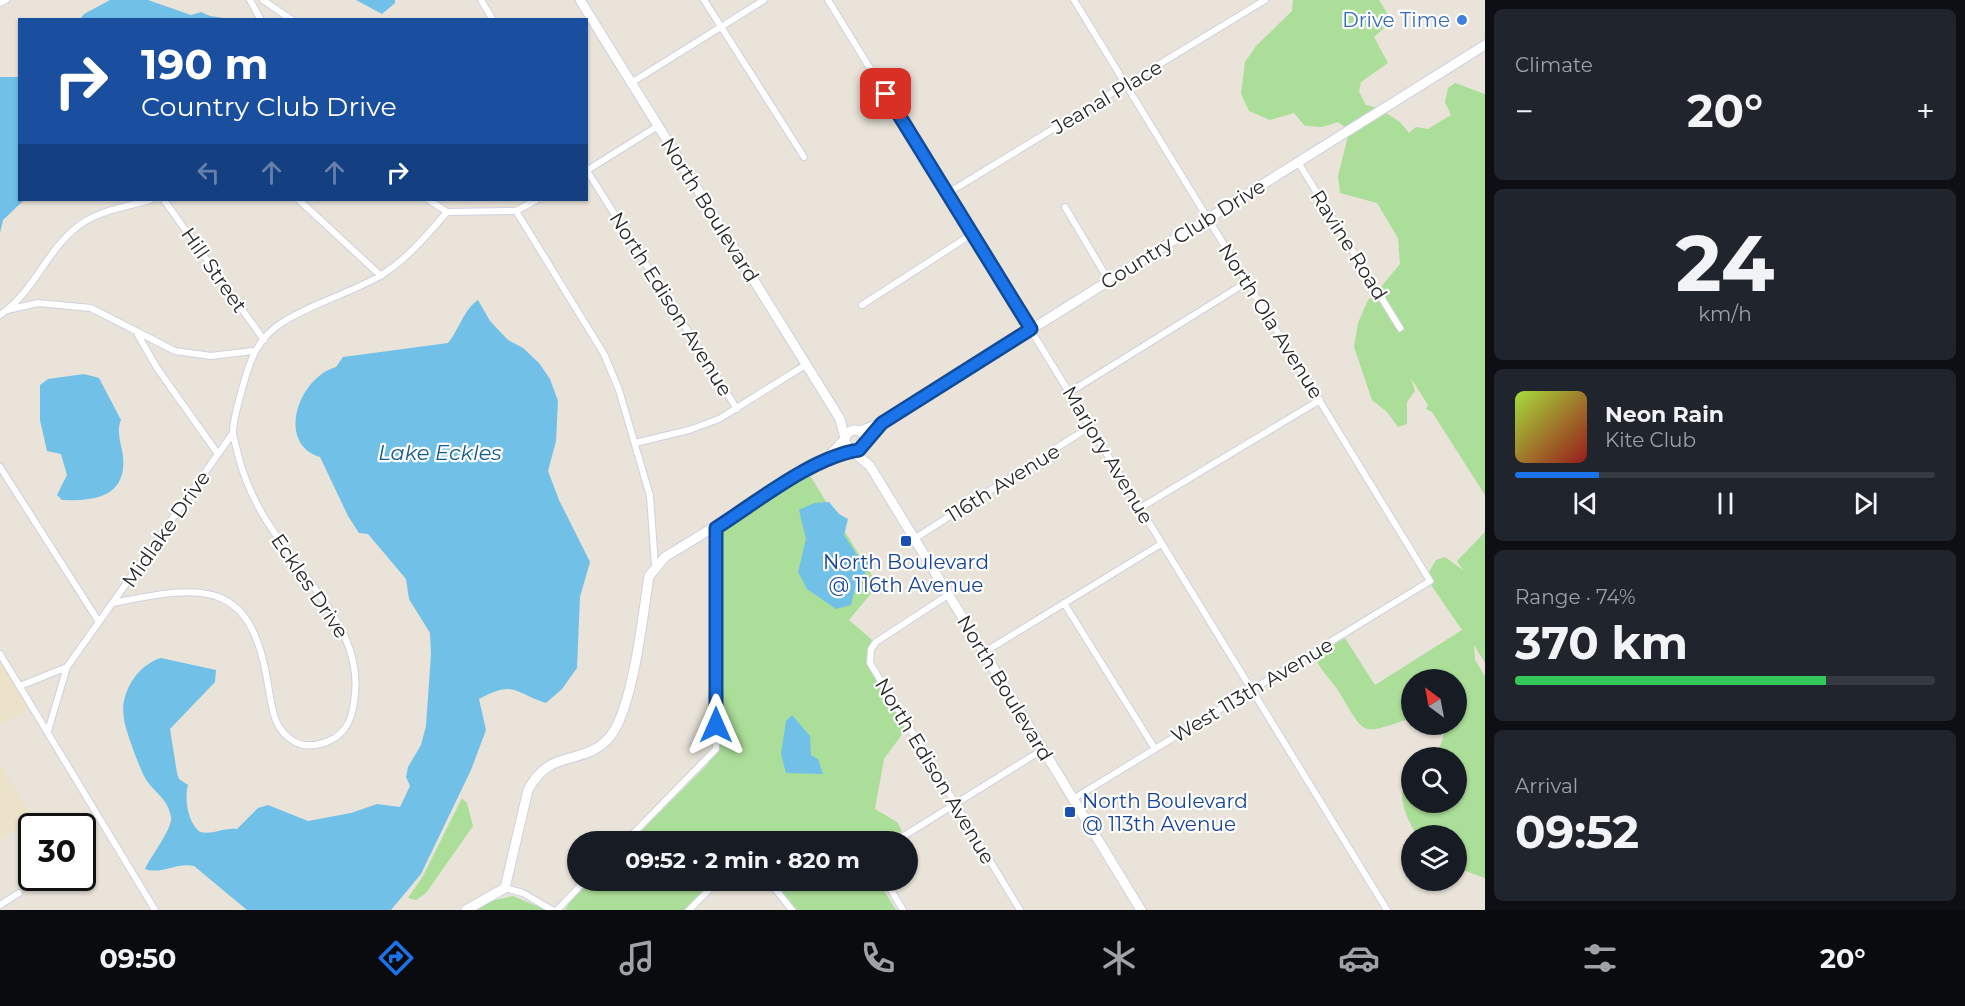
<!DOCTYPE html>
<html lang="en">
<head>
<meta charset="utf-8">
<style>
	body { margin:0; font-family:Montserrat,sans-serif; background:#20242c; color:#f1f3f6; height:100vh; display:flex; flex-direction:column; font-size:22px; white-space:nowrap }
	* { box-sizing:border-box; margin:0 }
	p { font-size:20px; color:#9ea1a6 }
	.icon { flex:none; width:33px; height:33px; fill:none; stroke:currentColor; stroke-width:2; stroke-linecap:round; stroke-linejoin:round }
	.map { position:relative; flex:1; overflow:hidden }
	.sheet { display:flex; flex-direction:column; gap:9px; padding:9px; background:#0d0f14; width:480px }
	.sheet>* { flex:none }
	.hud { position:absolute; left:18px; top:18px; width:570px; height:183px; border-radius:0px; box-shadow:0 2px 4px #0004; background:#1a4fa0; color:#fff; overflow:hidden }
	.needle { width:39px; rotate:328deg }
	.controls { position:absolute; left:1401px; top:669px; display:grid; gap:12px }
	.controls a { display:grid; place-items:center; width:66px; height:66px; border-radius:50%; background:#171b24; box-shadow:0 2px 4px #0004; font-size:30px }
	.speed { position:absolute; left:18px; top:813px; display:flex; gap:12px; font-size:30px; font-weight:700; text-align:center }
	.speed>* { display:grid; place-content:center; width:78px; height:78px; border-radius:50%; background:#171b24; box-shadow:0 2px 4px #0004; line-height:1 }
	.speed .limit { border:3px solid #111; border-radius:9px; background:#fff; color:#111 }
	.pin { position:absolute; display:grid; place-items:center; width:51px; height:51px; color:#fff; margin:-26px; border-radius:12px; box-shadow:0 3px 9px #0006 }
	.me { position:absolute; width:66px; margin:-33px; rotate:0deg; stroke-linejoin:round; filter:drop-shadow(0 0 4px #0008) }
	.turn { display:flex; align-items:center; gap:21px; height:126px; padding:0 24px; font-size:27px }
	.turn .icon { width:78px; height:78px; stroke-width:2.5 }
	.turn b { display:block; font-size:42px; line-height:51px }
	.lanes { display:flex; align-items:center; height:57px; padding:0 24px; background:#0003; justify-content:center; gap:30px; direction:ltr }
	.lanes .off { opacity:.35 }
	.big { font-size:45px; font-weight:700; line-height:1.1 }
	.sheet .card { flex:1; display:flex; flex-direction:column; justify-content:center; gap:9px; min-width:0; padding:0 21px; border-radius:9px; background:#20242c }
	.sheet .dial { align-items:center; gap:0 }
	.dial b { font-size:78px; line-height:1 }
	.song { display:flex; align-items:center; gap:18px }
	.cover { width:72px; height:72px; border-radius:9px; background:linear-gradient(135deg,hsl(80 70% 55%),hsl(0 70% 35%)) }
	.played { height:6px; border-radius:3px; background:linear-gradient(90deg,#1a73e8 20%,#363941 20%) }
	.keys { display:flex; justify-content:space-around; direction:ltr }
	.heat { display:flex; justify-content:space-between; align-items:center; font-size:33px; direction:ltr }
	.charge { height:9px; border-radius:4px; background:linear-gradient(90deg,#34c759 74%,#363941 0) }
	.trip { position:absolute; left:567px; top:831px; width:351px; height:60px; border-radius:30px; background:#171b24; box-shadow:0 2px 4px #0004; font-weight:700; line-height:60px; text-align:center }
	.tabs { display:flex; height:96px; justify-content:space-around; align-items:center; background:#090b0e; color:#9ea1a6 }
	.tabs .icon { width:42px; height:42px }
	.tabs .selected { color:#1a73e8 }
	.tabs b { font-size:27px; color:#f1f3f6 }
	main { display:flex; flex:1; min-height:0 }
	.map>svg:first-child { display:block }
	.education { fill:#ebe2c9 }
	.green { fill:#abde98 }
	.water { fill:#71c0e7 }
	.lines { fill:none; stroke-linecap:round; stroke-linejoin:round }
	.street-casing { stroke:#cfd1e0; stroke-width:8 }
	.secondary-casing { stroke:#cfd1e0; stroke-width:11 }
	.street { stroke:#fff; stroke-width:6 }
	.secondary { stroke:#fff; stroke-width:9 }
	.route-casing { stroke:#114b97; stroke-width:15 }
	.route { stroke:#1a73e8; stroke-width:10 }
	.shop-dot { fill:#3f7fe0; stroke:#fff; stroke-width:2 }
	.transit-dot { fill:#1a4fb4; stroke:#fff; stroke-width:2 }
	.labels { text-anchor:middle; dominant-baseline:central; stroke-width:4.5; stroke-linejoin:round; paint-order:stroke }
	.shop-label { font-size:20px; fill:#366cbe; stroke:#fff; text-anchor:end }
	.street-label { font-size:20px; fill:#272727; stroke:#fff }
	.transit-label { font-size:20px; fill:#164399; stroke:#fff }
	.water-label { font-size:21px; font-style:italic; fill:#145d8f; stroke:#fff }
</style>
</head>
<body>
<main>
<div class="map">
<svg width="1485" height="910" viewBox="0 0 1485 910">
	<rect width="100%" height="100%" fill="#e9e3d9"/>
	<path class="education" d="M 0,660 L 30,708 L 0,726 Z
		M 0,764 L 33,818 L 0,840 Z"/>
	<path class="green" d="M 1293,0 L 1379,0 L 1392,21 L 1374,37 L 1388,63 L 1361,82 L 1359,92 L 1366,105 L 1379,108 L 1346,128 L 1338,122 L 1322,127 L 1305,126 L 1294,113 L 1270,120 L 1249,111 L 1241,94 L 1245,62 L 1256,46 L 1292,11 Z
		M 1455,83 L 1485,94 L 1485,495 L 1432,412 L 1426,409 L 1428,405 L 1411,378 L 1415,391 L 1407,402 L 1407,424 L 1398,427 L 1387,412 L 1372,400 L 1354,347 L 1358,323 L 1368,300 L 1375,293 L 1399,333 L 1405,329 L 1380,288 L 1400,264 L 1398,238 L 1377,203 L 1340,193 L 1338,176 L 1348,136 L 1386,113 L 1400,122 L 1409,133 L 1416,127 L 1428,129 L 1451,115 L 1445,102 L 1448,88 Z
		M 809,474 L 878,585 L 849,620 L 872,640 L 867,652 L 867,661 L 906,729 L 884,759 L 875,809 L 897,822 L 902,831 L 886,842 L 630,842 L 707,765 L 718,748 L 721,652 L 718,532 Z
		M 1485,532 L 1485,663 L 1474,645 L 1475,660 L 1485,676 L 1485,878 L 1457,868 L 1456,836 L 1417,835 C 1406,818 1393,791 1411,773 L 1412,802 L 1456,802 L 1456,758 L 1430,757 C 1441,749 1445,738 1443,725 L 1456,724 L 1456,680 L 1412,680 L 1411,718 C 1359,736 1366,736 1339,692 C 1331,679 1320,671 1315,656 L 1345,638 L 1375,685 L 1462,630 L 1431,585 L 1435,582 L 1429,572 L 1436,560 L 1445,557 L 1463,570 L 1457,561 Z
		M 462,798 L 467,803 L 473,826 L 426,893 L 416,900 L 408,898 L 423,876 Z
		M 591,881 L 591,880 L 713,881 L 684,910 L 565,910 L 571,900 Z
		M 774,881 L 878,881 L 896,910 L 797,910 Z
		M 513,896 L 546,910 L 472,910 L 486,902 Z"/>
	<path class="water" d="M 110,0 L 148,0 L 191,15 L 201,12 L 210,16 L 230,19 L 80,19 L 84,14 Z
		M 356,0 L 395,0 L 395,3 L 382,14 Z
		M 0,77 L 19,77 L 20,200 L 24,200 L 3,220 L 0,233 Z
		M 478,300 L 490,321 L 508,340 L 523,348 L 539,363 L 550,379 L 558,401 L 556,441 L 548,471 L 559,500 L 590,562 L 580,597 L 577,668 L 562,689 L 546,703 C 512,692 515,680 479,699 L 486,730 L 471,770 L 421,874 L 391,910 L 247,910 L 194,866 C 176,862 162,875 145,869 C 151,856 173,828 171,817 C 168,797 152,792 144,776 C 139,766 125,729 124,719 C 119,694 137,665 161,658 L 216,670 L 215,682 L 170,729 L 177,773 L 179,779 L 188,785 C 184,799 188,823 200,832 C 214,835 223,827 237,829 L 258,808 L 268,805 L 308,821 L 351,813 L 377,804 L 400,807 L 410,786 L 406,777 L 408,767 L 421,745 L 426,726 L 431,654 L 430,633 L 409,599 L 406,579 L 368,534 L 359,533 L 348,516 L 320,457 C 275,443 299,377 336,367 L 343,357 L 448,343 C 459,330 464,309 478,300 Z
		M 84,374 L 99,378 L 121,420 C 116,432 121,443 123,456 C 127,497 95,501 62,500 L 57,495 L 67,475 L 61,454 L 47,451 L 40,420 L 40,385 L 48,379 Z
		M 829,502 L 839,514 L 848,519 L 844,535 L 861,561 L 867,558 L 871,560 L 861,582 L 855,588 L 851,605 L 836,609 L 807,589 L 798,572 L 806,539 L 799,510 L 814,503 Z
		M 792,715 L 810,736 L 811,755 L 818,759 L 823,774 L 786,773 L 781,754 L 786,721 Z"/>
	<g class="lines">
		<g class="street-casing">
			<path id="street" d="M 250,0 L 261,20
				M 263,0 L 292,20
				M 481,0 L 493,20
				M 704,0 L 804,157
				M 828,0 L 1387,910
				M 0,3 L 6,0
				M 631,83 L 764,0
				M 1298,162 L 1400,328
				M 586,169 L 737,409
				M 586,171 L 658,126
				M 948,193 L 1265,0
				M 164,200 L 264,340
				M 299,200 L 381,276
				M 429,200 L 447,212 L 516,211 L 604,354 L 619,390 L 650,496 L 655,566
				M 1065,207 L 1109,281
				M 516,211 L 536,200
				M 862,305 L 972,234
				M 7,310 L 38,303 L 91,308 L 175,351 L 211,356 L 253,351
				M 0,315 C 35,292 48,245 84,222 C 103,210 129,206 150,200
				M 138,335 L 157,368 L 218,454
				M 1070,392 L 1247,282
				M 635,443 L 689,430 L 719,419 L 807,364
				M 0,467 L 99,622
				M 1140,508 L 1320,400
				M 914,539 L 1091,426
				M 948,595 L 876,642 L 871,649 L 870,663 L 1020,910
				M 113,603 C 208,583 253,580 269,691 C 273,712 274,730 295,742 C 307,748 321,745 333,739 C 347,731 352,718 354,702 C 363,650 332,612 303,572 C 273,532 251,504 238,455 C 237,448 233,439 233,431 C 234,415 240,397 244,382 C 251,357 259,337 283,322 C 313,303 348,294 378,277 C 405,262 427,235 447,212
				M 1064,603 L 1155,749
				M 983,653 L 1161,544
				M 0,654 L 155,910
				M 20,686 L 67,667
				M 48,731 L 67,667 L 233,433
				M 1073,799 L 1430,581 L 1074,0
				M 625,842 L 716,749 L 715,528
				M 894,842 L 1042,750
				M 768,880 L 792,910
				M 885,880 L 903,910
				M 505,888 L 523,893 L 552,910
				M 0,905 L 19,893
				M 557,910 L 586,880
				M 689,910 L 719,880"/>
		</g>
		<g class="secondary-casing">
			<path id="secondary" d="M 580,0 L 840,419 L 845,438
				M845 440a10 10 0 1 1 20 0a10 10 0 1 1-20 0Z
				M 860,431 L 882,423 L 1485,45
				M 852,451 L 870,466 L 1141,910
				M 466,910 L 505,888 L 528,790 C 550,748 579,767 607,740 C 633,715 643,613 649,576 L 665,557 L 827,458 L 844,440"/>
		</g>
		<use href="#street" class="street"/>
		<use href="#secondary" class="secondary"/>
	</g>
	<g class="lines">
		<g class="route-casing">
			<path id="route" d="M 716,725 L 716,528 C 757,502 812,457 859,450 L 882,423 L 1031,329 L 886,94"/>
		</g>
		<use href="#route" class="route"/>
	</g>
	<circle class="shop-dot" cx="1462" cy="20" r="6"/>
	<g class="transit-dot">
		<rect x="900" y="535" width="12" height="12" rx="3"/>
		<rect x="1064" y="806" width="12" height="12" rx="3"/>
	</g>
	<g class="labels">
		<g class="shop-label">
			<text x="1450" y="20">Drive Time</text>
		</g>
		<g class="street-label">
			<text transform="translate(1107 97) rotate(-31)">Jeanal Place</text>
			<text transform="translate(710 210) rotate(58)">North Boulevard</text>
			<text transform="translate(1183 234) rotate(-32)">Country Club Drive</text>
			<text transform="translate(1349 245) rotate(58)">Ravine Road</text>
			<text transform="translate(214 270) rotate(55)">Hill Street</text>
			<text transform="translate(671 304) rotate(58)">North Edison Avenue</text>
			<text transform="translate(1271 321) rotate(58)">North Ola Avenue</text>
			<text transform="translate(1108 455) rotate(59)">Marjory Avenue</text>
			<text transform="translate(1003 483) rotate(-32)">116th Avenue</text>
			<text transform="translate(166 529) rotate(-55)">Midlake Drive</text>
			<text transform="translate(310 586) rotate(56)">Eckles Drive</text>
			<text transform="translate(1005 688) rotate(59)">North Boulevard</text>
			<text transform="translate(1252 690) rotate(-31)">West 113th Avenue</text>
			<text transform="translate(935 771) rotate(59)">North Edison Avenue</text>
		</g>
		<g class="transit-label">
			<text x="906" y="562">North Boulevard<tspan x="906" dy="23">@ 116th Avenue</tspan></text>
			<text x="1082" y="801" text-anchor="start">North Boulevard<tspan x="1082" dy="23">@ 113th Avenue</tspan></text>
		</g>
		<g class="water-label">
			<text x="440" y="452">Lake Eckles</text>
		</g>
	</g>
</svg>
<div class="controls">
<a><svg class="needle" viewBox="-14 -14 28 28"><path d="M0-13l5 13h-10z" fill="#e53935"/><path d="M0 13l5-13h-10z" fill="#9ea1a6"/></svg></a>
<a><svg class="icon" aria-label="search" viewBox="0 0 24 24"><circle cx="10" cy="10" r="6"/><path d="M15 15l6 6"/></svg></a>
<a><svg class="icon" aria-label="layers" viewBox="0 0 24 24"><path d="M12 4l9 5-9 5-9-5zM3 14l9 5 9-5"/></svg></a>
</div>
<div class="speed"><div class="limit">30</div></div>
<div class="pin" style="left:886px;top:94px;background:#d93025"><svg class="icon" aria-label="arrive" viewBox="0 0 24 24"><path d="M6 21V4h12l-3 4 3 4H6"/></svg></div>
<svg class="me" style="left:716px;top:725px" viewBox="-20 -20 40 40"><path d="M0-17L14 15 0 8-14 15z" fill="#1a73e8" stroke="#fff" stroke-width="4"/></svg>
<div class="trip">09:52 · 2 min · 820 m</div>
<div class="hud">
<div class="turn"><svg class="icon" aria-label="right" viewBox="0 0 24 24"><path d="M7 20v-9h11M14 6l5 5-5 5"/></svg><div><b>190 m</b>Country Club Drive</div></div>
<div class="lanes"><svg class="icon off" aria-label="left" viewBox="0 0 24 24"><path d="M17 20v-9H6M10 6l-5 5 5 5"/></svg><svg class="icon off" aria-label="ahead" viewBox="0 0 24 24"><path d="M12 20V5M6 11l6-6 6 6"/></svg><svg class="icon off" aria-label="ahead" viewBox="0 0 24 24"><path d="M12 20V5M6 11l6-6 6 6"/></svg><svg class="icon" aria-label="right" viewBox="0 0 24 24"><path d="M7 20v-9h11M14 6l5 5-5 5"/></svg></div>
</div>
</div>
<section class="sheet">
<div class="card"><p>Climate</p>
<div class="heat"><a>−</a><b class="big">20°</b><a>+</a></div>
</div>
<div class="card dial"><b>24</b><p>km/h</p></div>
<div class="card">
<div class="song"><i class="cover"></i><div><b>Neon Rain</b><p>Kite Club</p></div></div>
<div class="played"></div>
<div class="keys"><svg class="icon" aria-label="previous" viewBox="0 0 24 24"><path d="M18 5L8 12l10 7zM5 5v14"/></svg><svg class="icon" aria-label="pause" viewBox="0 0 24 24"><path d="M8 5v14M16 5v14"/></svg><svg class="icon" aria-label="next" viewBox="0 0 24 24"><path d="M6 5l10 7-10 7zM19 5v14"/></svg></div>
</div>
<div class="card"><p>Range · 74%</p><b class="big">370 km</b><div class="charge"></div></div>
<div class="card"><p>Arrival</p><b class="big">09:52</b></div>
</section>
</main>
<nav class="tabs">
<b>09:50</b>
<svg class="icon selected" aria-label="directions" viewBox="0 0 24 24"><path d="M12 3l9 9-9 9-9-9zM9 14v-3h6M13 9l2 2-2 2"/></svg>
<svg class="icon" aria-label="music" viewBox="0 0 24 24"><path d="M9 18V5l10-2v13"/><circle cx="6" cy="18" r="3"/><circle cx="16" cy="16" r="3"/></svg>
<svg class="icon" aria-label="phone" viewBox="0 0 24 24"><path d="M5 4h4l2 5-3 2q2 4 5 5l2-3 5 2v4C11 20 4 13 5 4z"/></svg>
<svg class="icon" aria-label="climate" viewBox="0 0 24 24"><path d="M12 3v18M4 7l16 10M4 17L20 7"/></svg>
<svg class="icon" aria-label="car" viewBox="0 0 24 24"><path d="M5 17H2v-5l4-1 3-4h7l3 4 3 1v5h-3M9 17h6M6 11h13"/><circle cx="7" cy="17" r="2"/><circle cx="17" cy="17" r="2"/></svg>
<svg class="icon" aria-label="filters" viewBox="0 0 24 24"><path d="M4 7h16M4 17h16"/><circle cx="9" cy="7" r="2"/><circle cx="15" cy="17" r="2"/></svg>
<b>20°</b>
</nav>
</body>
</html>
